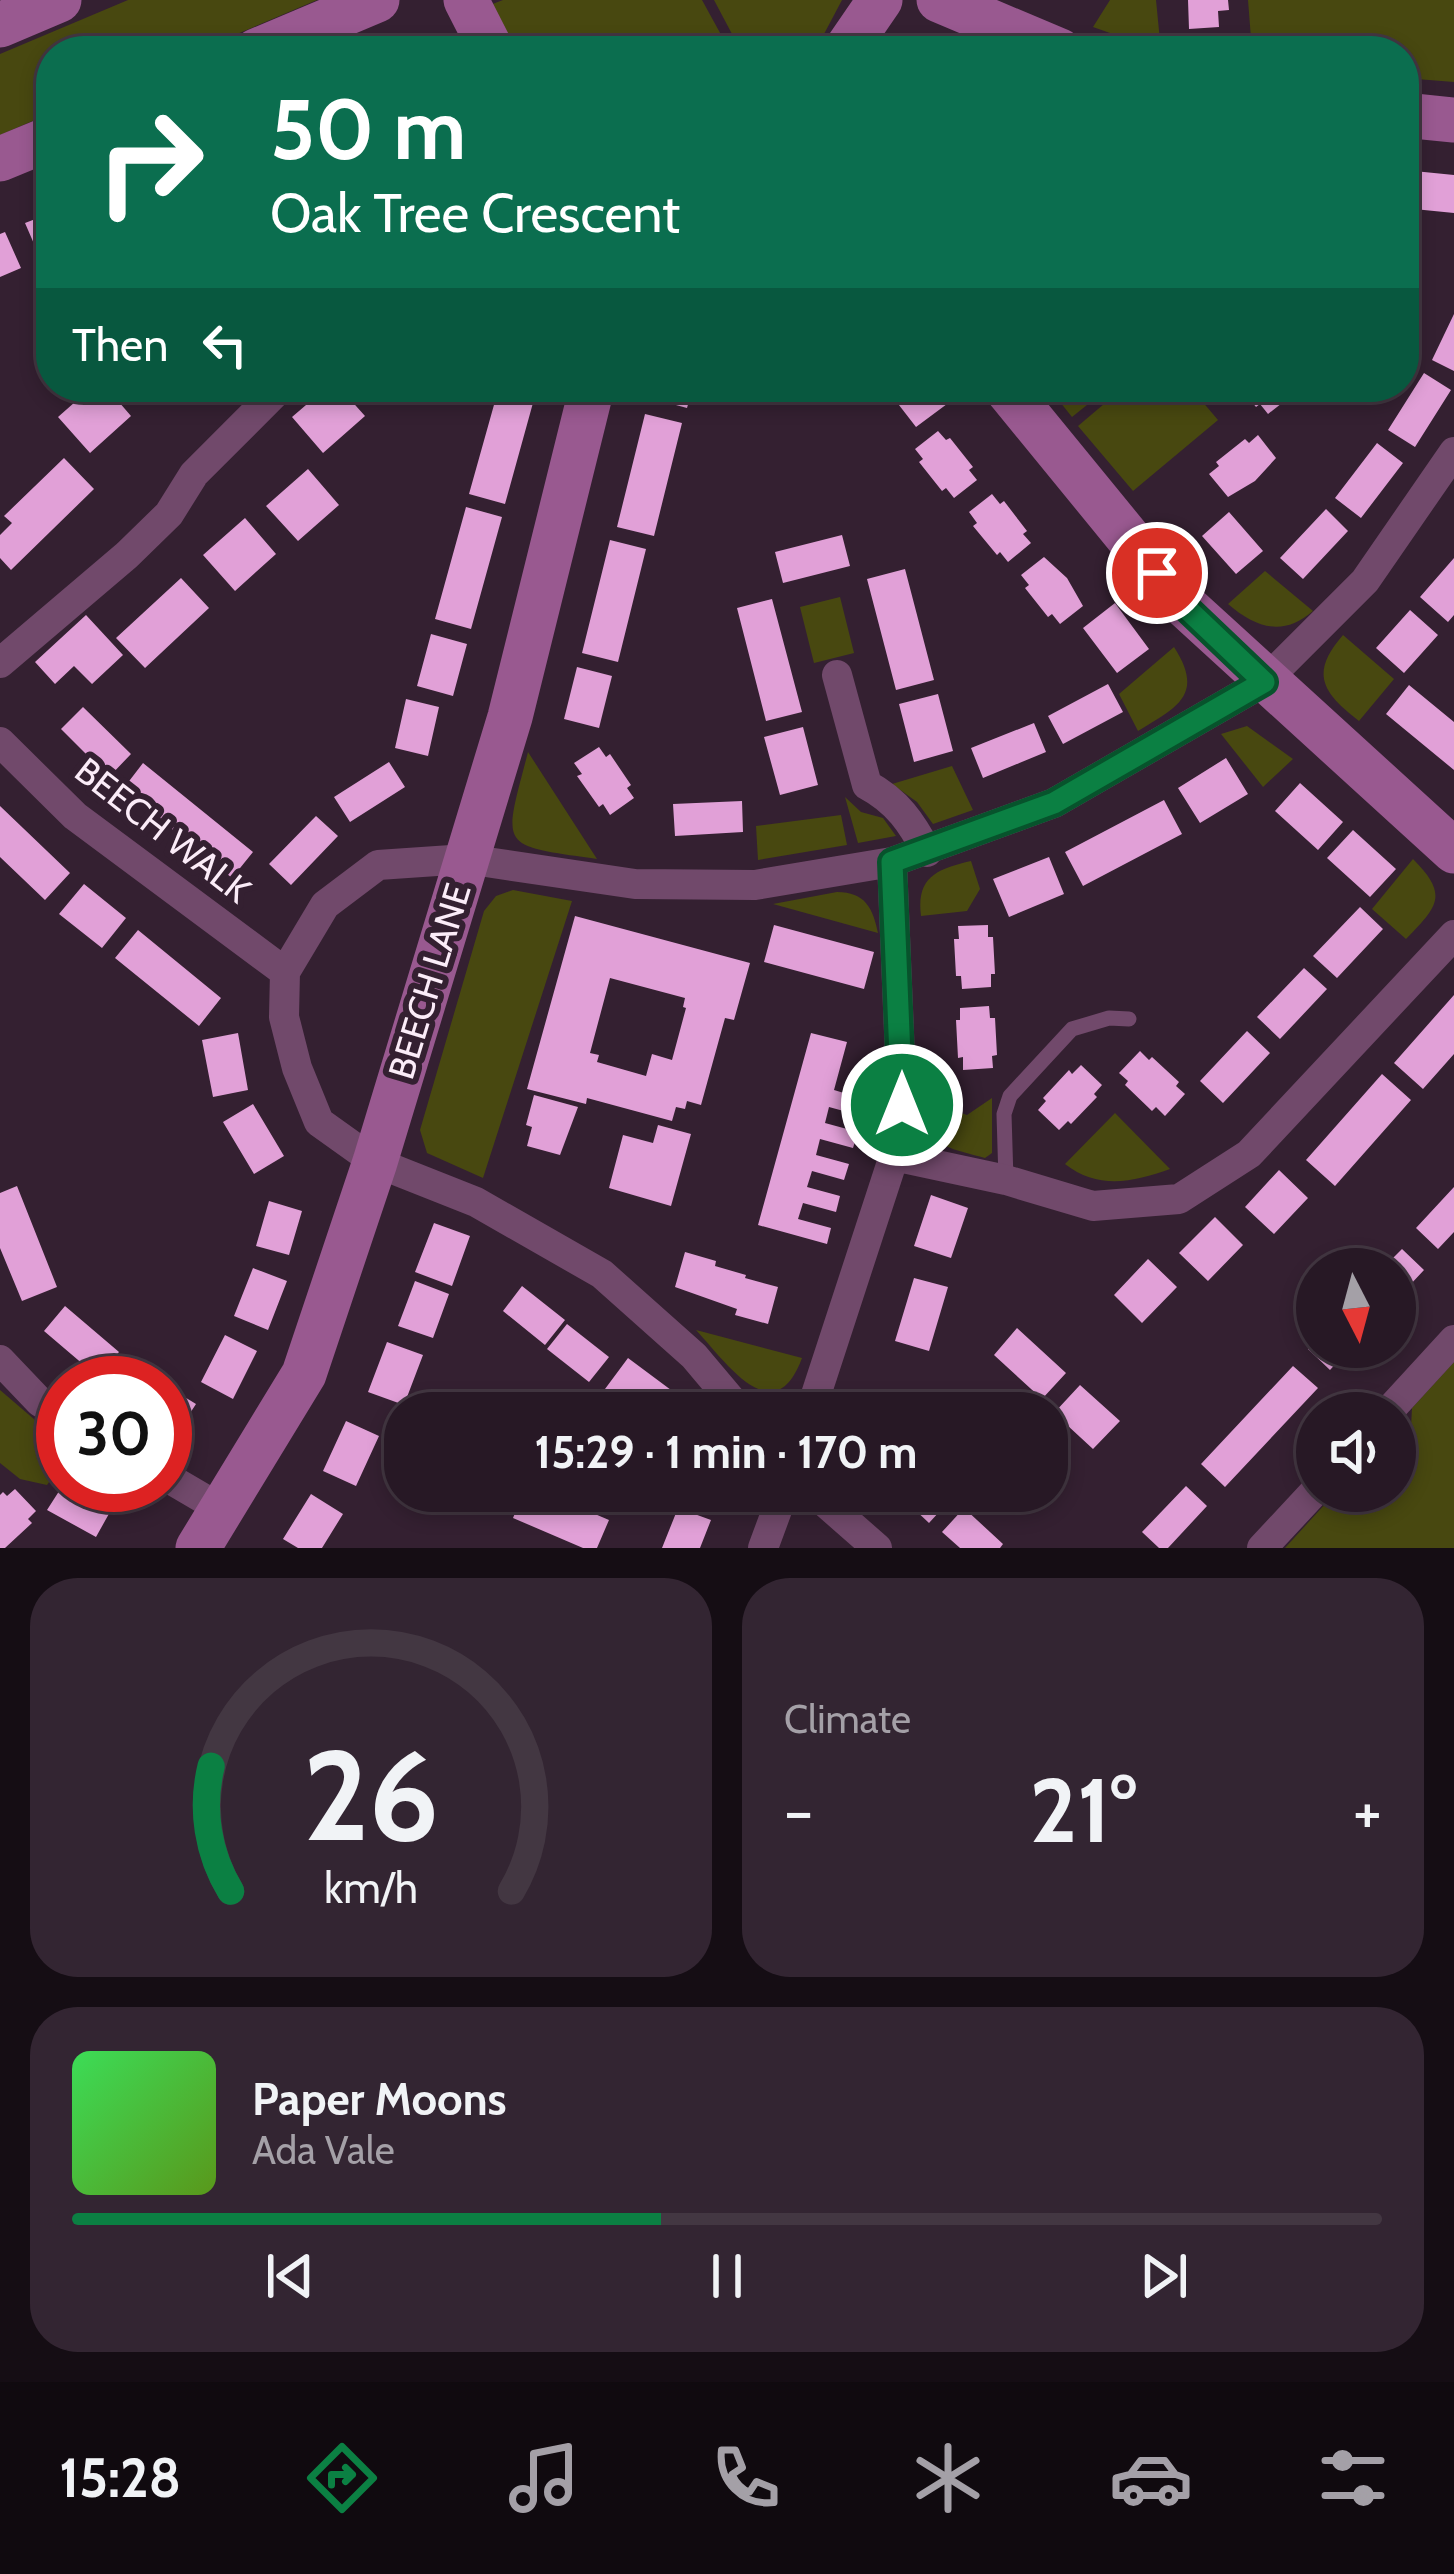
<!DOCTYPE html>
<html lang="en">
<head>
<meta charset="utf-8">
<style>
	body { margin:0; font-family:Cabin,sans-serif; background:#332532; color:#f1f3f6; height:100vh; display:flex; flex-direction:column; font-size:45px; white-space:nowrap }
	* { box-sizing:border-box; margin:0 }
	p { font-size:39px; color:#a4a0a7 }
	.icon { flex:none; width:66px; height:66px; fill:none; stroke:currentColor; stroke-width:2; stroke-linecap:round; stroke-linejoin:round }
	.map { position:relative; height:1548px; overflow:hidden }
	.details { display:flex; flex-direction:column; gap:30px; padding:30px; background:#150d14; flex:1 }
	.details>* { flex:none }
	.guide { position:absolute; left:36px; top:36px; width:1383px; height:366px; border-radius:48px; box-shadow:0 6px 18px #0003,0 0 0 3px #433742; background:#0b6e4f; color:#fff; overflow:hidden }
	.needle { width:78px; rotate:174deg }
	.buttons { position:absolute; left:1296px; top:1248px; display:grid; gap:24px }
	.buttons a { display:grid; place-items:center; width:120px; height:120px; border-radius:50%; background:#271825; box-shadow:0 6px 18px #0003,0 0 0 3px #433742; font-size:60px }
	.speed { position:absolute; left:36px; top:1356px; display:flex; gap:24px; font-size:60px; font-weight:700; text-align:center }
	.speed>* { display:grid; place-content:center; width:156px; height:156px; border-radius:50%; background:#271825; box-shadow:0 6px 18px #0003,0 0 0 3px #433742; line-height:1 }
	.speed .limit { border:18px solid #d22; background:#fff; color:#111 }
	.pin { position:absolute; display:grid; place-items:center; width:102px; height:102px; color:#fff; margin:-51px; border:6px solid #fff; border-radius:50%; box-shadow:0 3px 12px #0007 }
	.me { position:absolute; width:132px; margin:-66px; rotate:0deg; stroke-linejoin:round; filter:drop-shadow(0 0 9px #0008) }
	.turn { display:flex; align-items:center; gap:42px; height:252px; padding:0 36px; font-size:54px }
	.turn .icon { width:156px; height:156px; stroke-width:2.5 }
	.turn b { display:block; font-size:84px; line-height:102px }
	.then { display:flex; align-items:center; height:114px; padding:0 36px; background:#0003; gap:24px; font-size:45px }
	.big { font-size:90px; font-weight:700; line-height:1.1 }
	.details .widget { flex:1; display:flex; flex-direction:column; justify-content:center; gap:18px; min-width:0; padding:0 42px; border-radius:48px; background:#332532 }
	.details .dial { align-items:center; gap:0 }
	.dial svg { height:312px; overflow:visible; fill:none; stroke:#433742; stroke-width:7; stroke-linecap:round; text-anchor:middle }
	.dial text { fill:#f1f3f6; stroke:none }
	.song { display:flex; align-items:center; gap:36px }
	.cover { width:144px; height:144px; border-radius:18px; background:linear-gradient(135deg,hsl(130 70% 55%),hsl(90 70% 35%)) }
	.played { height:12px; border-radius:6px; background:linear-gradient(90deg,#0b8043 45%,#433742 45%) }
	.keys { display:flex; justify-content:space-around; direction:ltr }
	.heat { display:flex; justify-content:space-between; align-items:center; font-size:66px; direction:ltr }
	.details .tiles { flex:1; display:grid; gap:30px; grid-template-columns:1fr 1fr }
	.widget:last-child { grid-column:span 2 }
	.trip { position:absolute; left:384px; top:1392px; width:684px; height:120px; border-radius:48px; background:#271825; box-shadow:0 6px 18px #0003,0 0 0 3px #433742; font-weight:700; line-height:120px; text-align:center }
	.tab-bar { display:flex; height:192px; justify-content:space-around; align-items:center; background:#100a0f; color:#a4a0a7 }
	.tab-bar .icon { width:84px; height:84px }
	.tab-bar .current { color:#0b8043 }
	.tab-bar b { font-size:54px; color:#f1f3f6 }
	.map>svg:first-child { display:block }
	.green { fill:#484810 }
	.building { fill:#e1a0d7; fill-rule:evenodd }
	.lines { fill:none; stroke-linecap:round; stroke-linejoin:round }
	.lane { stroke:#71496b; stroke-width:15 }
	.street { stroke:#71496b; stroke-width:30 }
	.secondary { stroke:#995990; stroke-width:45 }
	.route-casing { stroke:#07532c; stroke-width:30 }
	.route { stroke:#0b8043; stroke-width:21 }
	.labels { text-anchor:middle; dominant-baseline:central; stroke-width:12; stroke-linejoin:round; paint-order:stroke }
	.street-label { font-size:36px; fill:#fbecf8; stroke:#342031 }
</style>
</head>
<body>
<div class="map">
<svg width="1454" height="1548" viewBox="0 0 1454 1548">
	<rect width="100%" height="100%" fill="#342031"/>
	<path class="green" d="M 128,0 L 317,0 L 197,51 L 51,51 L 51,113 L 0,135 L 0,54 Z
		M 503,0 L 702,0 L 730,51 L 518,51 L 490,5 Z
		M 714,0 L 842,0 L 815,51 L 741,51 Z
		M 1110,0 L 1156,0 L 1161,51 L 1093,27 Z
		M 1248,0 L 1454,0 L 1454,82 L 1404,78 L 1404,51 L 1252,51 Z
		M 1048,387 L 1105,387 L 1107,389 L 1072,417 Z
		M 1124,387 L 1190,387 L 1218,420 L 1133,491 L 1078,426 Z
		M 1265,571 L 1313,611 C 1283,637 1256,628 1228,604 Z
		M 840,597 L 854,653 L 814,663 L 800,607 Z
		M 1343,635 L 1394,679 L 1359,721 C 1323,693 1309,674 1343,635 Z
		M 1174,647 C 1205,695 1177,707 1138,731 L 1119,694 Z
		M 1247,726 L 1293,759 L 1263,787 L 1221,734 Z
		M 528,752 L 597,859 C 497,845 503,849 528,752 Z
		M 952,766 L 973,810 L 933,824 L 917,802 L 892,784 Z
		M 845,797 L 861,812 L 883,818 L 896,836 L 858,843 Z
		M 841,815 L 847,845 L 758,860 L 756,826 Z
		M 1413,859 C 1449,895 1438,906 1406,939 L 1372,909 Z
		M 971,861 L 980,889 L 967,911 L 921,916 C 916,877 937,869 971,861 Z
		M 513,890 L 572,901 L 483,1178 L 427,1153 L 420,1130 L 484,911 L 496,896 Z
		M 837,892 C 865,892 873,908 878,933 L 773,904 Z
		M 992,1098 L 992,1153 L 985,1158 C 953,1149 912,1144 927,1101 L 967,1115 Z
		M 1115,1113 L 1170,1169 C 1134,1182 1098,1190 1065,1164 Z
		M 696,1330 L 802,1358 C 774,1434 726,1362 696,1330 Z
		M 1454,1362 L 1454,1548 L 1285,1548 L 1337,1491 L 1395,1491 L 1395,1443 L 1411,1427 L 1412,1408 Z
		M 0,1390 L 63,1444 L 63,1463 L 47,1485 L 20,1479 L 0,1463 Z"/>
	<path class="building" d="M 1188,0 L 1228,0 L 1229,10 L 1218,11 L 1219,27 L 1189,29 Z
		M 1404,170 L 1454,175 L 1454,213 L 1404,208 Z
		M 51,213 L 51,256 L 41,260 L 25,223 Z
		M 5,232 L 21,268 L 0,277 L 0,234 Z
		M 1454,314 L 1454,371 L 1432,360 Z
		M 1424,373 L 1451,390 L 1415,447 L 1388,430 Z
		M 92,387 L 106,387 L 131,416 L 90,453 L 58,417 Z
		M 123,387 L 154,387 L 136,402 Z
		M 327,387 L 339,387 L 365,416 L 323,453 L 292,417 Z
		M 499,387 L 536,392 L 505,504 L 469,494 Z
		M 653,387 L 693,387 L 687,408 L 650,398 Z
		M 885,387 L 935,387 L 947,404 L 916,427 Z
		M 1240,387 L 1284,387 L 1291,396 L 1268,414 L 1260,404 L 1256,407 Z
		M 645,414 L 682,423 L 654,536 L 617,527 Z
		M 938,431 L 946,440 L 950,438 L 973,467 L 969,470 L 977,480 L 954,498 L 946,488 L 942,491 L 919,462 L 923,459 L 915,449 Z
		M 1258,435 L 1276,458 L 1255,481 L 1228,497 L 1209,474 L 1219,466 L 1216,462 L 1245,439 L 1249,443 Z
		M 1377,443 L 1403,463 L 1361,518 L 1335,498 Z
		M 64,458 L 94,489 L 11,570 L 0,558 L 0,535 L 12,523 L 4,516 Z
		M 308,469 L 339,505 L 298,541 L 266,506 Z
		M 992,494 L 1000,504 L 1004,501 L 1027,531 L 1023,534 L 1031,543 L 1008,562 L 1000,552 L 997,555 L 973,526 L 977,523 L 969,512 Z
		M 466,507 L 502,517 L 471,629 L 435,619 Z
		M 1326,509 L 1348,531 L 1303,579 L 1280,558 Z
		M 1229,512 L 1263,551 L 1236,574 L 1202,536 Z
		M 245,518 L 276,554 L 235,591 L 203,555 Z
		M 842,535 L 850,566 L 783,583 L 775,552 Z
		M 610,540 L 646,549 L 618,662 L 582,653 Z
		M 1044,557 L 1067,578 L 1083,606 L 1060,624 L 1052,614 L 1048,617 L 1025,588 L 1029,585 L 1021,575 Z
		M 1454,558 L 1454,615 L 1448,622 L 1420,597 Z
		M 905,569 L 934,680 L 896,690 L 867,579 Z
		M 181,578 L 209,608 L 145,668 L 116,638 Z
		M 772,599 L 802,712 L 766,721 L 737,608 Z
		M 1115,603 L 1149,649 L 1117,673 L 1083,628 Z
		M 1410,610 L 1438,635 L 1404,673 L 1376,648 Z
		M 86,615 L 123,655 L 92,684 L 74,666 L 55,684 L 35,662 Z
		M 431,634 L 467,644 L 453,696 L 417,686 Z
		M 577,667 L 612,676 L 599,728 L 564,719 Z
		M 1108,684 L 1123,712 L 1063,744 L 1048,716 Z
		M 1409,685 L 1454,722 L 1454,770 L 1386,714 Z
		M 938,694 L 953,751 L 914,762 L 899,704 Z
		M 406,699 L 439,707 L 428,756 L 395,748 Z
		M 83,707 L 131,754 L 109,777 L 61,729 Z
		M 1034,723 L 1046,752 L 983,778 L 971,748 Z
		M 803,727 L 818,785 L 780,795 L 764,737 Z
		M 599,747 L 606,757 L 610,754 L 631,785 L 627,788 L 634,798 L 610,815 L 603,804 L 599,807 L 577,776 L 582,774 L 574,763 Z
		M 1226,758 L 1248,794 L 1200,823 L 1178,788 Z
		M 389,762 L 405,787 L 350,822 L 334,797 Z
		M 143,763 L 253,852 L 232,878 L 123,789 Z
		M 1300,783 L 1343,822 L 1318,850 L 1275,811 Z
		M 1164,800 L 1182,834 L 1083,886 L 1065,852 Z
		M 742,801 L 743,832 L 675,836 L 673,804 Z
		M 0,806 L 70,873 L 45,900 L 0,857 Z
		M 316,816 L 338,836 L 291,885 L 269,864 Z
		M 1353,830 L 1396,869 L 1370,897 L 1327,858 Z
		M 1049,857 L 1064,894 L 1009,917 L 993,879 Z
		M 84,884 L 126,918 L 102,948 L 59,914 Z
		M 1360,907 L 1383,929 L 1337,978 L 1313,956 Z
		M 575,916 L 750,963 L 734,1020 L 725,1018 L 701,1105 L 687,1101 L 685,1109 L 676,1107 L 672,1121 L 587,1098 L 586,1104 L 527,1089 ZM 610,978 L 685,998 L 683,1007 L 686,1008 L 672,1060 L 652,1054 L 646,1076 L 597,1062 L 599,1055 L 590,1053 Z
		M 774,925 L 874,952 L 864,989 L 764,962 Z
		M 988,925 L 988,937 L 993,937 L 995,974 L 991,974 L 991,987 L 962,989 L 961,976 L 956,976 L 954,939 L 959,939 L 958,926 Z
		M 138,930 L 221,998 L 199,1026 L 115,958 Z
		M 1304,968 L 1327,989 L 1280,1039 L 1257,1017 Z
		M 1454,995 L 1454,1054 L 1423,1089 L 1394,1063 Z
		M 989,1006 L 990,1018 L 995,1018 L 997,1055 L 992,1056 L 993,1068 L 963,1070 L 963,1057 L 958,1058 L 956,1020 L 960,1020 L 960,1008 Z
		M 1247,1031 L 1270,1053 L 1223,1103 L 1200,1081 Z
		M 238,1033 L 248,1090 L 213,1097 L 202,1040 Z
		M 811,1033 L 847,1042 L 834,1090 L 867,1100 L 862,1116 L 829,1107 L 825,1123 L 858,1132 L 853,1148 L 820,1139 L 816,1155 L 849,1164 L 844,1180 L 812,1171 L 807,1187 L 840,1196 L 836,1212 L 803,1203 L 798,1219 L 831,1228 L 827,1244 L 758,1225 Z
		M 1140,1051 L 1149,1060 L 1152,1057 L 1179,1082 L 1176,1086 L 1185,1094 L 1165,1116 L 1156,1107 L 1152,1111 L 1125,1085 L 1128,1081 L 1119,1073 Z
		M 1081,1065 L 1102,1085 L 1094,1094 L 1097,1097 L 1071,1124 L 1068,1121 L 1059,1130 L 1038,1110 L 1046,1101 L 1043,1098 L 1069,1070 L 1072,1074 Z
		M 1382,1074 L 1411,1100 L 1335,1186 L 1306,1160 Z
		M 534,1095 L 578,1107 L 560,1155 L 527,1146 L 532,1127 L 526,1125 Z
		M 253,1104 L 284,1156 L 254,1174 L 223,1122 Z
		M 658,1125 L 691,1134 L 671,1206 L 609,1188 L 623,1135 L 653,1143 Z
		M 1279,1170 L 1308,1198 L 1274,1234 L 1245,1207 Z
		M 17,1186 L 57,1287 L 22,1301 L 0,1248 L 0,1193 Z
		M 1454,1187 L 1454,1232 L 1438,1249 L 1416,1228 Z
		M 931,1195 L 968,1208 L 951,1258 L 914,1246 Z
		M 269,1201 L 302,1211 L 289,1255 L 256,1246 Z
		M 1215,1217 L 1243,1245 L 1208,1281 L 1179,1253 Z
		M 434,1223 L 470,1236 L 452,1286 L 415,1272 Z
		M 1402,1249 L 1424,1270 L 1395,1301 L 1395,1269 L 1382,1269 Z
		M 685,1252 L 716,1261 L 715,1266 L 746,1275 L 745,1278 L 778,1287 L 768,1324 L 735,1315 L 737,1309 L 675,1287 Z
		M 1148,1259 L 1177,1287 L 1142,1323 L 1114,1295 Z
		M 253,1268 L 287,1281 L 268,1330 L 234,1316 Z
		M 914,1278 L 948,1287 L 929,1351 L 895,1341 Z
		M 415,1281 L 449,1294 L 433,1338 L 398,1326 Z
		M 522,1286 L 565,1320 L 545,1345 L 503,1311 Z
		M 65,1306 L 119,1352 L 98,1377 L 44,1331 Z
		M 567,1324 L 609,1357 L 589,1382 L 547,1349 Z
		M 1017,1328 L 1066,1373 L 1042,1399 L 994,1355 Z
		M 225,1335 L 257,1351 L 233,1399 L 201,1382 Z
		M 1317,1339 L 1317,1347 L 1351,1347 L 1330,1370 L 1308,1349 Z
		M 387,1342 L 423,1355 L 404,1405 L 368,1392 Z
		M 628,1358 L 671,1390 L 654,1413 L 638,1413 L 605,1389 Z
		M 1293,1366 L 1318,1388 L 1225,1487 L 1201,1464 Z
		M 137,1367 L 162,1383 L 127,1383 Z
		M 165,1385 L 196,1404 L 179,1430 L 165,1421 Z
		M 1080,1385 L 1120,1421 L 1093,1449 L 1054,1413 Z
		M 346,1421 L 379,1436 L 356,1486 L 323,1471 Z
		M 63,1485 L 84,1485 L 115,1503 L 96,1537 L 47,1510 Z
		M 1186,1486 L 1207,1506 L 1168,1548 L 1159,1548 L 1142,1532 Z
		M 15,1489 L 36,1511 L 28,1519 L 32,1523 L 5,1548 L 0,1548 L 0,1495 L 3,1492 L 7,1496 Z
		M 465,1491 L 499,1491 L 493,1504 Z
		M 524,1491 L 541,1491 L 609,1520 L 597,1548 L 583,1548 L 513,1518 Z
		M 697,1491 L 733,1491 L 728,1503 Z
		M 895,1491 L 942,1491 L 951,1499 L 929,1523 Z
		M 311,1494 L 343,1514 L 322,1548 L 298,1548 L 283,1539 Z
		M 678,1508 L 711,1520 L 700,1548 L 662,1548 Z
		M 964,1508 L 1003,1544 L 1000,1548 L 960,1548 L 942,1532 Z"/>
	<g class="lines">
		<path class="lane" d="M 1006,1180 L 1004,1114 L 1010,1096 L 1072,1029 L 1109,1018 L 1129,1019"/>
		<path class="street" d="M 0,663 L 127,555 L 169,514 L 194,474 L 281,387
			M 837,675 L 867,785 C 897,801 912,823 927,852
			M 0,742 L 75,816 L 285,972
			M 894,1156 L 1006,1180 L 1093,1206 L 1179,1199 L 1249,1154 L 1454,935
			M 0,1360 L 40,1402 L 63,1416
			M 742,1413 L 694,1356 L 602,1274 L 476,1202 L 375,1162 L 319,1122 L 297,1068 L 284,1017 L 285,972 L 325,905 L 378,865 L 466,859 L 635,884 L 755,885 L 892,862 L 1054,803 L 1264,682 L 1365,581 L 1454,452
			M 810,1413 L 894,1156 L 902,1105 L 892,862
			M 1387,1413 L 1454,1340
			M 165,1476 L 223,1510
			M 812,1491 L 877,1548
			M 763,1548 L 784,1491
			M 1262,1548 L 1317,1489"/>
		<path class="secondary" d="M 466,0 L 492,51
			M 939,0 L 1060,51
			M 0,25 L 59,0
			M 256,51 L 377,0
			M 845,51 L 880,0
			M 1404,115 L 1454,120
			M 0,159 L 51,138
			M 1005,387 L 1180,601 L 1454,851
			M 198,1548 L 304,1374 L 375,1162 L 510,717 L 592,387"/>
	</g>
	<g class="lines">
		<g class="route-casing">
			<path id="route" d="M 902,1105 L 892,862 L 1054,803 L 1264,682 L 1180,602 L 1157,573"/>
		</g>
		<use href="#route" class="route"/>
	</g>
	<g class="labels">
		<g class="street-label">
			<text transform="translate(163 830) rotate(38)">BEECH WALK</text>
			<text transform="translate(429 981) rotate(-73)">BEECH LANE</text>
		</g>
	</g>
</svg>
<div class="buttons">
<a><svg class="needle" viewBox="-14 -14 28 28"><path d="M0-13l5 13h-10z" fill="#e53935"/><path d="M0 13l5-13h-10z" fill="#a4a0a7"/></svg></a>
<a><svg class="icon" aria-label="sound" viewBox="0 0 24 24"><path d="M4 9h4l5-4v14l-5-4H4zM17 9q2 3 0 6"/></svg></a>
</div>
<div class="speed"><div class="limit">30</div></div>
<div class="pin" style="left:1157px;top:573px;background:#d93025"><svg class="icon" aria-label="arrive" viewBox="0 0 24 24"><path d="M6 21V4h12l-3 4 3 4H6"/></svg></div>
<svg class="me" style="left:902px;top:1105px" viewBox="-20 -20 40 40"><circle r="17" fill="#0b8043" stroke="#fff" stroke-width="3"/><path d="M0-11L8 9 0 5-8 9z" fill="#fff"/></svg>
<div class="trip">15:29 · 1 min · 170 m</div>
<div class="guide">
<div class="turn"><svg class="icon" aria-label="right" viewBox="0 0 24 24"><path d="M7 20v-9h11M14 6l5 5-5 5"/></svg><div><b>50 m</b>Oak Tree Crescent</div></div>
<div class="then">Then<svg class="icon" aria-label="left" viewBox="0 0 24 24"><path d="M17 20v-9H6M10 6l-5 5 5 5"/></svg></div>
</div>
</div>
<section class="details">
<div class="tiles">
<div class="widget dial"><svg viewBox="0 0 100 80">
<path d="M14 69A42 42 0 1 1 86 69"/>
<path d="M14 69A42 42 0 0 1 9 37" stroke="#0b8043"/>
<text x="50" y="56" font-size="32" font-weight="700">26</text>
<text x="50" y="72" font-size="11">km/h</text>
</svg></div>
<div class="widget"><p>Climate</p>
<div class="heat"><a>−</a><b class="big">21°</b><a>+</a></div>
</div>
<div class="widget">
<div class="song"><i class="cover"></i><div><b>Paper Moons</b><p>Ada Vale</p></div></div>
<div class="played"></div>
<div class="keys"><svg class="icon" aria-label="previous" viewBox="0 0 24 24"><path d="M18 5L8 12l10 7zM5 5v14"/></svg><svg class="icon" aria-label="pause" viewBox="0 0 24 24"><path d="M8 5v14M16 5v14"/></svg><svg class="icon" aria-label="next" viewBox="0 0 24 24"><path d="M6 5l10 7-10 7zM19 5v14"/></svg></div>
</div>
</div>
</section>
<nav class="tab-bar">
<b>15:28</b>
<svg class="icon current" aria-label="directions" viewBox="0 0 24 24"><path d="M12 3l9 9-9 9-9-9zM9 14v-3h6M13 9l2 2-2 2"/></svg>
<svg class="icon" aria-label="music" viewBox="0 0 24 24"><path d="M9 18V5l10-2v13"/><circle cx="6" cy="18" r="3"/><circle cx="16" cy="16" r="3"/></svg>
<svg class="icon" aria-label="phone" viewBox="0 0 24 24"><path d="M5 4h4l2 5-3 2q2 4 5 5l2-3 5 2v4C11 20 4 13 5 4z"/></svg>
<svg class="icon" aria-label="climate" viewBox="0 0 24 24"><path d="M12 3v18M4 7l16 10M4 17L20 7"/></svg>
<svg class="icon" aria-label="car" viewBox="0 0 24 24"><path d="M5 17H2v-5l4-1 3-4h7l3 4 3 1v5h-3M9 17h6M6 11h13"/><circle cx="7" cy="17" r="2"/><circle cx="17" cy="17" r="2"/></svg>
<svg class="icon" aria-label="filters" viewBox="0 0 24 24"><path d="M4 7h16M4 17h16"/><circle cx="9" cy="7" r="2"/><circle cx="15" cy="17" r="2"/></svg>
</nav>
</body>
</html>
